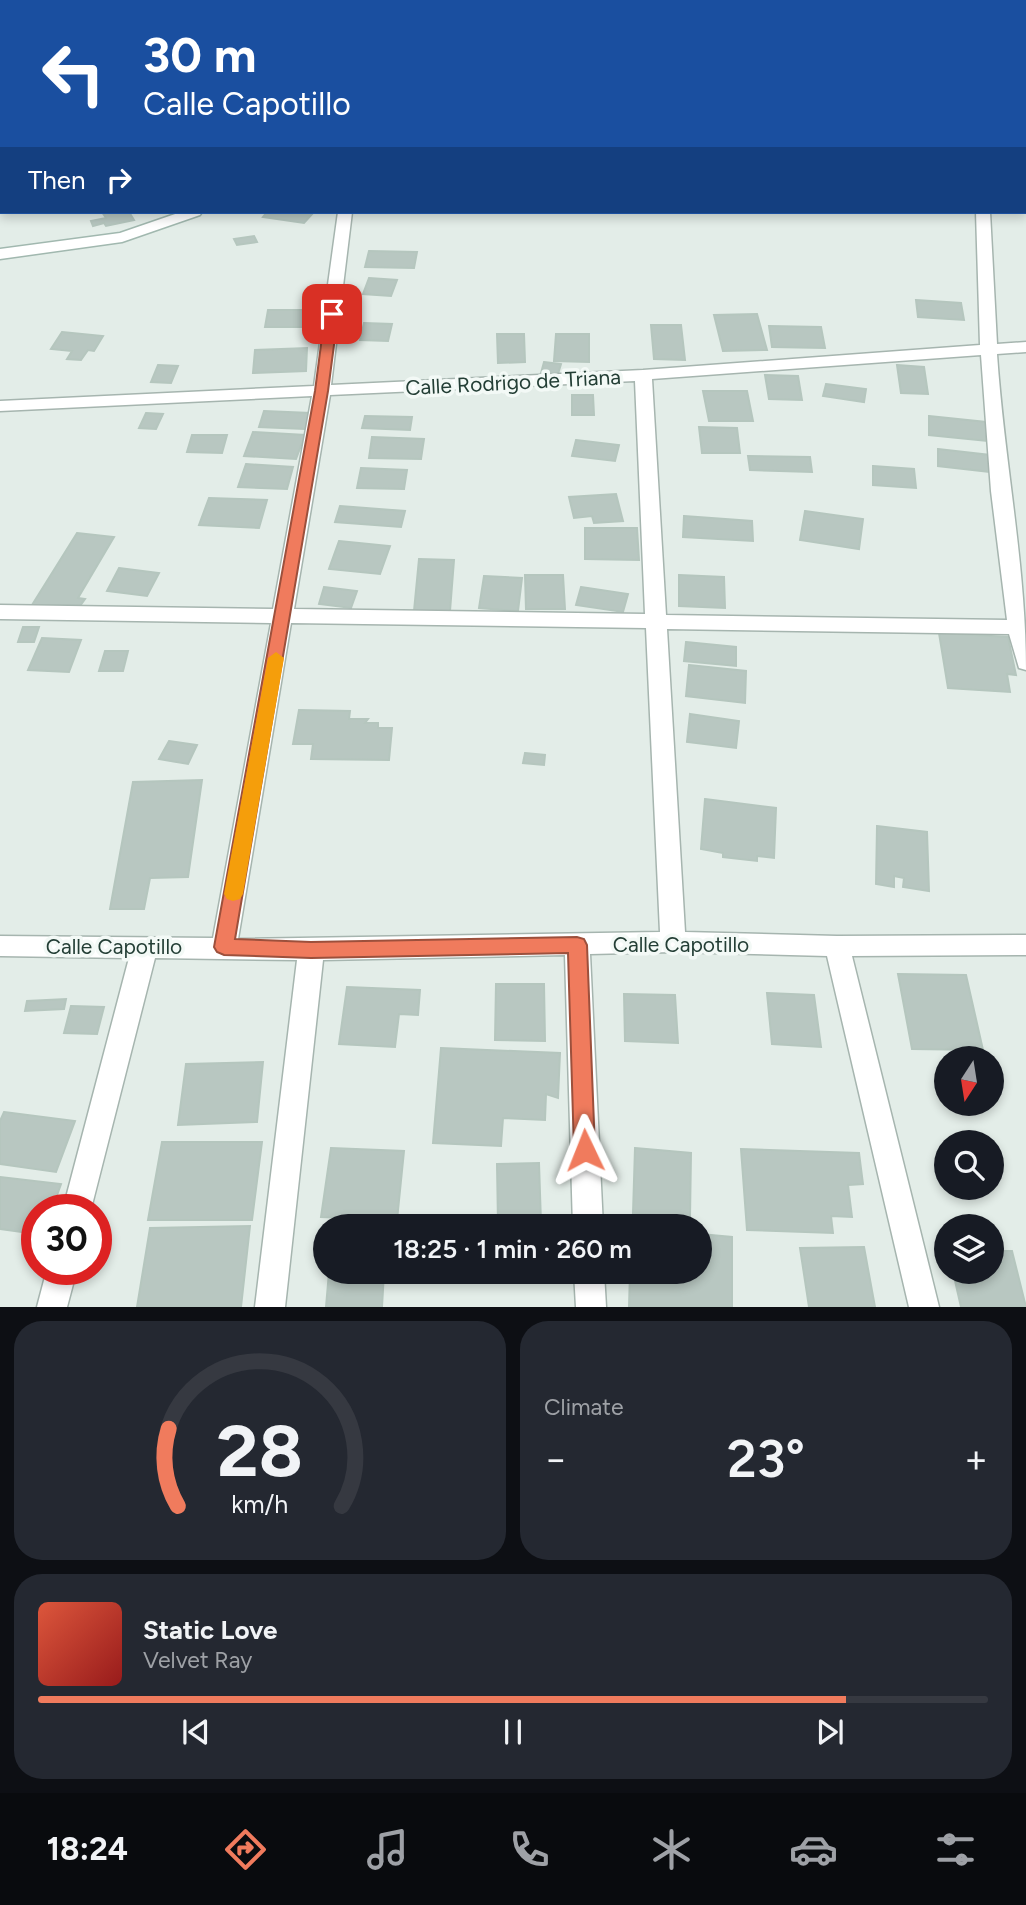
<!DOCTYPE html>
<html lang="en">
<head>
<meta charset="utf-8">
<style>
	body { margin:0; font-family:Figtree,sans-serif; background:#242831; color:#f1f3f6; height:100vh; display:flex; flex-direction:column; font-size:26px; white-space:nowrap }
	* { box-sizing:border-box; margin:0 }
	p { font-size:23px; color:#9ea1a6 }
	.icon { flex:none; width:38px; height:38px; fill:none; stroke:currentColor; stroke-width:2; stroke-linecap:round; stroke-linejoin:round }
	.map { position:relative; height:1307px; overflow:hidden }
	.drawer { display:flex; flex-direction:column; gap:14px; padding:14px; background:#0d0f14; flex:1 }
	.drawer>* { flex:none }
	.top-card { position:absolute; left:0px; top:0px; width:1027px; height:214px; box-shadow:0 4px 10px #0003; background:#1a4fa0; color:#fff; overflow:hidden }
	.needle { width:46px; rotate:192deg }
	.tools { position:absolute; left:934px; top:1046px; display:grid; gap:14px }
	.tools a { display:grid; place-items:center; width:70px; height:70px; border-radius:50%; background:#171b24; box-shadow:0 4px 10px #0003; font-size:35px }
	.speed { position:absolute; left:21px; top:1194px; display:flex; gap:14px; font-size:35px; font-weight:700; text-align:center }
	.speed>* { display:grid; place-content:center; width:91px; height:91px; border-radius:50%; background:#171b24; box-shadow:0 4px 10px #0003; line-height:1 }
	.speed .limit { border:10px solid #d22; background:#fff; color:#111 }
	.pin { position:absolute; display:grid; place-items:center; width:60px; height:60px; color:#fff; margin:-30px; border-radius:14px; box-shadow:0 4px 10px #0006 }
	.me { position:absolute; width:77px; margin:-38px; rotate:358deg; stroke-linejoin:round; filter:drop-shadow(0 0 5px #0008) }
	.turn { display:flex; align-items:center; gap:24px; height:147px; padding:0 28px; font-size:32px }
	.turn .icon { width:91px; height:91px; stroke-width:2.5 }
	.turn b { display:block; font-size:49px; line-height:60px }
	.then { display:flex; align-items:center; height:66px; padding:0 28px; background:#0003; gap:14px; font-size:26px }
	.big { font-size:52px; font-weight:600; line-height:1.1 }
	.drawer .card { flex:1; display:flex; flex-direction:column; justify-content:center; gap:10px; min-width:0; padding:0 24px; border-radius:28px; background:#242831 }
	.drawer .dial { align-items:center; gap:0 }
	.dial svg { height:182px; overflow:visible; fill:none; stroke:#363941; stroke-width:7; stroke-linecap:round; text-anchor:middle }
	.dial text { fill:#f1f3f6; stroke:none }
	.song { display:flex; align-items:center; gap:21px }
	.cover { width:84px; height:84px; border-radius:10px; background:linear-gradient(135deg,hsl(10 70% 55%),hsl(0 70% 35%)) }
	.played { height:7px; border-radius:4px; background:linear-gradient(90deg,#f07b5d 85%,#363941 85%) }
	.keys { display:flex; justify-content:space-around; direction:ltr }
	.heat { display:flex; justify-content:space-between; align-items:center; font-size:38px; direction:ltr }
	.drawer .tiles { flex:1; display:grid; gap:14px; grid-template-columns:1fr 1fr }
	.card:last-child { grid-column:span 2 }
	.trip { position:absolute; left:313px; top:1214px; width:399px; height:70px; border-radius:35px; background:#171b24; box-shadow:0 4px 10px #0003; font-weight:600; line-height:70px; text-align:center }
	.menu { display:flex; height:112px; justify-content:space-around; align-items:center; background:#090b0e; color:#9ea1a6 }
	.menu .icon { width:49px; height:49px }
	.menu .on { color:#f07b5d }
	.menu b { font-size:32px; color:#f1f3f6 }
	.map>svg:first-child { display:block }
	.building { fill:#b8c7c1; stroke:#b5c6be; stroke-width:2 }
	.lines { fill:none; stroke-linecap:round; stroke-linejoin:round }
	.street-casing { stroke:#a6b5af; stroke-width:3 }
	.secondary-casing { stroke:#a1b8af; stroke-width:3 }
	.street { fill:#fff; fill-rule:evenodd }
	.secondary { fill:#fff; fill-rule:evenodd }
	.route { fill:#f07b5d; stroke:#9c503c; stroke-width:2 }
	.slow { fill:#f59e0b }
	.labels { text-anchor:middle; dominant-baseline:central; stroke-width:7; stroke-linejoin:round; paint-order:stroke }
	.street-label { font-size:21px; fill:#233e35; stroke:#f3f9f6 }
</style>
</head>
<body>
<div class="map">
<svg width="1026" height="1307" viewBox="0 0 1026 1307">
	<rect width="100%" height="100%" fill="#e3ede8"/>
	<path class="building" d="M 102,212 L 129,212 L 134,220 L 106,226 L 104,223 L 93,226 L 91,221 L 106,218 Z
		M 267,212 L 314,212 L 304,223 L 263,217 Z
		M 254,236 L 257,242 L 237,245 L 234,239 Z
		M 369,251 L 417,252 L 414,268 L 365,267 Z
		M 369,278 L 397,280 L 391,296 L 363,294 Z
		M 916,300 L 961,303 L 964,320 L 918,317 Z
		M 268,310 L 313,310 L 310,327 L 265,327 Z
		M 757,314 L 767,350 L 723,351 L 714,315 Z
		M 364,323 L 392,324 L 388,341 L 360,340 Z
		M 651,325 L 681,325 L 685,360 L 654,359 Z
		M 769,326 L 821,327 L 825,348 L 772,347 Z
		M 62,332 L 103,336 L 94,351 L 88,350 L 81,360 L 67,359 L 72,351 L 51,349 Z
		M 497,334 L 524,334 L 525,362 L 498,363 Z
		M 556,334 L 589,334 L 589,362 L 554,361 Z
		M 307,348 L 306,371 L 253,373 L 255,350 Z
		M 544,362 L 561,364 L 558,374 L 541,373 Z
		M 158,365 L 178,366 L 171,383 L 151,382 Z
		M 897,365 L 924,367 L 928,394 L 901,393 Z
		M 765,375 L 798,376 L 802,400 L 769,399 Z
		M 826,384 L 866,389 L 864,402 L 823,396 Z
		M 703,391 L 747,391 L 753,421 L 709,421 Z
		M 572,395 L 593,395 L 594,415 L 572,415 Z
		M 264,411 L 310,413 L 305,429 L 259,427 Z
		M 146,413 L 163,414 L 156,429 L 139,428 Z
		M 365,416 L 412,417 L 410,430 L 362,428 Z
		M 929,416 L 986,422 L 987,441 L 929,435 Z
		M 699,427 L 737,428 L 740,453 L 702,453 Z
		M 253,432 L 305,435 L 296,459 L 244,456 Z
		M 192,435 L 227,435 L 222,453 L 187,452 Z
		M 372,437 L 424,439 L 421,459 L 369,458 Z
		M 576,440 L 619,445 L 615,461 L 572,456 Z
		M 938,449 L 990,455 L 991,472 L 938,466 Z
		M 748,456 L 810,457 L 812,472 L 750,470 Z
		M 246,464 L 293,467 L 287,489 L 238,487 Z
		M 873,466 L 914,469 L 916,488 L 873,485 Z
		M 361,468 L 407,470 L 404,489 L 357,488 Z
		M 616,494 L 623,521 L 594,523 L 592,516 L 574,518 L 569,497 Z
		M 209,498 L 267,500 L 259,528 L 199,525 Z
		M 340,506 L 405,511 L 401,527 L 335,522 Z
		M 805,511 L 863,519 L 859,549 L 800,540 Z
		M 684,516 L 752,521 L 753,541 L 683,537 Z
		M 585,528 L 637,528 L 639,560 L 585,559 Z
		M 77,533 L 114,537 L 78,598 L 85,599 L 80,606 L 32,605 Z
		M 339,541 L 390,546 L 380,574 L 329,569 Z
		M 419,559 L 454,560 L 450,611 L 414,611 Z
		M 119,568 L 159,573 L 147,596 L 107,591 Z
		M 525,575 L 563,575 L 565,609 L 526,609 Z
		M 679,575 L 724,577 L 725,608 L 679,606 Z
		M 484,576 L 522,578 L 518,611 L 479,608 Z
		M 324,587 L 357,591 L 351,608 L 319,604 Z
		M 581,587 L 628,594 L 623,612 L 576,605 Z
		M 23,627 L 39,627 L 34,642 L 18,642 Z
		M 939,633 L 1008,637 L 1016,675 L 1007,674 L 1010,692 L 948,688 Z
		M 42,638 L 81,640 L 69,672 L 28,670 Z
		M 686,642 L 736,647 L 736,666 L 684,661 Z
		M 105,651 L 128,651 L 123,671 L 99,671 Z
		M 689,665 L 746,671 L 745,703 L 686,696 Z
		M 299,710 L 350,711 L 349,719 L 368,719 L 365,723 L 378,723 L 378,728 L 392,728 L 389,760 L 311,759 L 313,744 L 293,744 Z
		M 690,714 L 739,721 L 736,748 L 687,742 Z
		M 169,741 L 197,745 L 188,764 L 159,759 Z
		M 525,753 L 545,755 L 544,765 L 523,763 Z
		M 202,780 L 188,877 L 150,878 L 144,909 L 110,909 L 133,782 Z
		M 705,799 L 776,808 L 774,858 L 757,856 L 757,861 L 723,857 L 723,853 L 701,849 Z
		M 877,826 L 927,832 L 929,891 L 903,887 L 904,878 L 894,876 L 894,887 L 876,884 Z
		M 898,974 L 966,975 L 983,1050 L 912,1049 Z
		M 496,984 L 544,984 L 545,1041 L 495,1040 Z
		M 347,987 L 420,990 L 418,1015 L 399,1014 L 395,1047 L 339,1044 Z
		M 767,993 L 814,995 L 821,1047 L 772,1044 Z
		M 624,994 L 675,995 L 678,1043 L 625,1041 Z
		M 66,999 L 64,1009 L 25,1011 L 27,1001 Z
		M 71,1006 L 104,1007 L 97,1034 L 64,1033 Z
		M 441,1048 L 560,1053 L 558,1098 L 546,1094 L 545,1120 L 503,1118 L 501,1146 L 433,1143 Z
		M 263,1062 L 257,1122 L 178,1125 L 186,1064 Z
		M 4,1112 L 75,1121 L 56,1172 L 0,1164 L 0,1121 Z
		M 162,1142 L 262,1142 L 252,1220 L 148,1220 Z
		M 331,1148 L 404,1151 L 397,1220 L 321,1217 Z
		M 635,1148 L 691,1153 L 690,1218 L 633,1213 Z
		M 741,1149 L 859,1153 L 863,1184 L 848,1185 L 852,1217 L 831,1216 L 833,1233 L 747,1230 Z
		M 539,1163 L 541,1223 L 498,1224 L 497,1164 Z
		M 0,1177 L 61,1184 L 52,1209 L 37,1209 L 37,1234 L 0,1229 Z
		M 250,1226 L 241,1307 L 137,1307 L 150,1228 Z
		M 700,1234 L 732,1237 L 732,1307 L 629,1307 L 630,1272 L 700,1272 Z
		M 864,1247 L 875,1307 L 809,1307 L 800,1248 Z
		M 992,1251 L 1012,1251 L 1026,1307 L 961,1307 L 953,1272 L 992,1272 Z
		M 329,1272 L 384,1272 L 382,1307 L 326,1307 Z"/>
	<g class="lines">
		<g class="street-casing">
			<path id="street" d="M 111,0 L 124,0 L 109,2 Z
				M 604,0 L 629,0 L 631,2 L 605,2 Z
				M 959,0 L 971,0 L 971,2 L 959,2 Z
				M 338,212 L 352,212 L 331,385 L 643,370 L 980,345 L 976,212 L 990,212 L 997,344 L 1026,342 L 1026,352 L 997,354 C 1004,460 1026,565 1026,670 L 1019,668 L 1009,634 L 667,629 L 685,932 L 837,936 L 1026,935 L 1026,955 L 852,956 L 939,1307 L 909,1307 L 827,956 L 673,952 L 590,954 L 603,1227 L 573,1227 L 565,955 L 323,960 L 285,1307 L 255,1307 L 297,960 L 155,958 L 91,1209 L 63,1209 L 129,958 L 0,956 L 0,936 L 213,938 L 271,623 L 0,619 L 0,605 L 273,609 L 312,396 L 0,411 L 0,401 L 314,386 ZM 981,355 L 991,491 L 1007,620 L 666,615 L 652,379 ZM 635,381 L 645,614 L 294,609 L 330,395 ZM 291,623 L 646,628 L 660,932 L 238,939 Z
				M 47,1269 L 77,1269 L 67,1307 L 37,1307 Z
				M 574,1272 L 604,1272 L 606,1307 L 576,1307 Z"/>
		</g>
		<g class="secondary-casing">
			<path id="secondary" d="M 626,0 L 638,0 L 625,2 Z
				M 181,212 L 202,212 L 200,215 L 122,242 L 0,259 L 0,249 L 120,233 Z"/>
		</g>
		<use href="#street" class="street"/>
		<use href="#secondary" class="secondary"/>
	</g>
	<path class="route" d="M 332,311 L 338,314 L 328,391 L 235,939 L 311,942 L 577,937 L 584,939 L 587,945 L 595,1150 L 592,1157 L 585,1160 L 577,1157 L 574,1150 L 568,953 L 311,958 L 224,955 L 217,952 L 214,947 L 315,391 L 325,314 Z"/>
	<path class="slow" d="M 276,652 L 284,658 L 243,894 L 240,899 L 233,901 L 227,899 L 224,894 L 268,658 Z"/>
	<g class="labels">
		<g class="street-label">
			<text transform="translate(513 382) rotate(-3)">Calle Rodrigo de Triana</text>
			<text x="681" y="944">Calle Capotillo</text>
			<text x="114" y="946">Calle Capotillo</text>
		</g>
	</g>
</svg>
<div class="tools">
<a><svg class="needle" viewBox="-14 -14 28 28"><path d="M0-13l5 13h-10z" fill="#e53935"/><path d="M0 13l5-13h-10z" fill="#9ea1a6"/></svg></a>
<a><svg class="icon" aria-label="search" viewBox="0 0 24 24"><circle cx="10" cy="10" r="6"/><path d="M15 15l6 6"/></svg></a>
<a><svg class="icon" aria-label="layers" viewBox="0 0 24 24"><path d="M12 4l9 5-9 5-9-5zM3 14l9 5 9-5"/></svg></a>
</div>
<div class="speed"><div class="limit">30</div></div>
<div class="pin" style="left:332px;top:314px;background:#d93025"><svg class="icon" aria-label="arrive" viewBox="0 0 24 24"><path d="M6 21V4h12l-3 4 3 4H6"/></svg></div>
<svg class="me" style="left:585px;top:1150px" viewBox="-20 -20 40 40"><path d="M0-17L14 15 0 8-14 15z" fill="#f07b5d" stroke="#fff" stroke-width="4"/></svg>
<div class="trip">18:25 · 1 min · 260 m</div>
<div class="top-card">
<div class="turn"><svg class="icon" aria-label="left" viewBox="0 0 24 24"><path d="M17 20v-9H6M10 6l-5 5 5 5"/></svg><div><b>30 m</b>Calle Capotillo</div></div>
<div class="then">Then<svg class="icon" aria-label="right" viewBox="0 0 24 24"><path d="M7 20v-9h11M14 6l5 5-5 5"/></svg></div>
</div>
</div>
<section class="drawer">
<div class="tiles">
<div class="card dial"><svg viewBox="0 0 100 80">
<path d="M14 69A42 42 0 1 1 86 69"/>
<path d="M14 69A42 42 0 0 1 10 35" stroke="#f07b5d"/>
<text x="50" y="56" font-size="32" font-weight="700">28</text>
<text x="50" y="72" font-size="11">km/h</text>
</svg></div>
<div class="card"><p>Climate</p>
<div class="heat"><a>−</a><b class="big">23°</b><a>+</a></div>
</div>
<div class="card">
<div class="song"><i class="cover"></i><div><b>Static Love</b><p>Velvet Ray</p></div></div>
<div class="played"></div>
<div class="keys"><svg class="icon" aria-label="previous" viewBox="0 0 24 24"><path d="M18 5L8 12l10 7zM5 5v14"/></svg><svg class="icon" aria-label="pause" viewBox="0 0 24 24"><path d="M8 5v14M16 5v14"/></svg><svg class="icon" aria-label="next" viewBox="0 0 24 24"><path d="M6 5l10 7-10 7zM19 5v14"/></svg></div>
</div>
</div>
</section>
<nav class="menu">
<b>18:24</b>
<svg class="icon on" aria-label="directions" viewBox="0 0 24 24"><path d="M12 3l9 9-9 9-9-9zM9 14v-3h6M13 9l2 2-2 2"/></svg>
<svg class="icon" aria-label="music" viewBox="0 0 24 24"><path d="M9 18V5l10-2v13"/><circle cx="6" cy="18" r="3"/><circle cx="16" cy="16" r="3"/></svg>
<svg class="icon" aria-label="phone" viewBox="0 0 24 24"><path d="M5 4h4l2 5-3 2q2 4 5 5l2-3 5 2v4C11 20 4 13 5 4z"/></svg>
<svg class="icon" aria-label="climate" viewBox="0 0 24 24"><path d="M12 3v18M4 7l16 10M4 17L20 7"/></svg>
<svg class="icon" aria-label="car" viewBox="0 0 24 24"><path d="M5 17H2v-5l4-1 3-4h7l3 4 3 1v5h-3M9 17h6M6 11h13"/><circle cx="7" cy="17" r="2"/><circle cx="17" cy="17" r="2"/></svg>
<svg class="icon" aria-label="filters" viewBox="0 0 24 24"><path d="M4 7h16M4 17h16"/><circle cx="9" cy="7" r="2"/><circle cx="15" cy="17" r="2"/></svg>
</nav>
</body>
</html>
